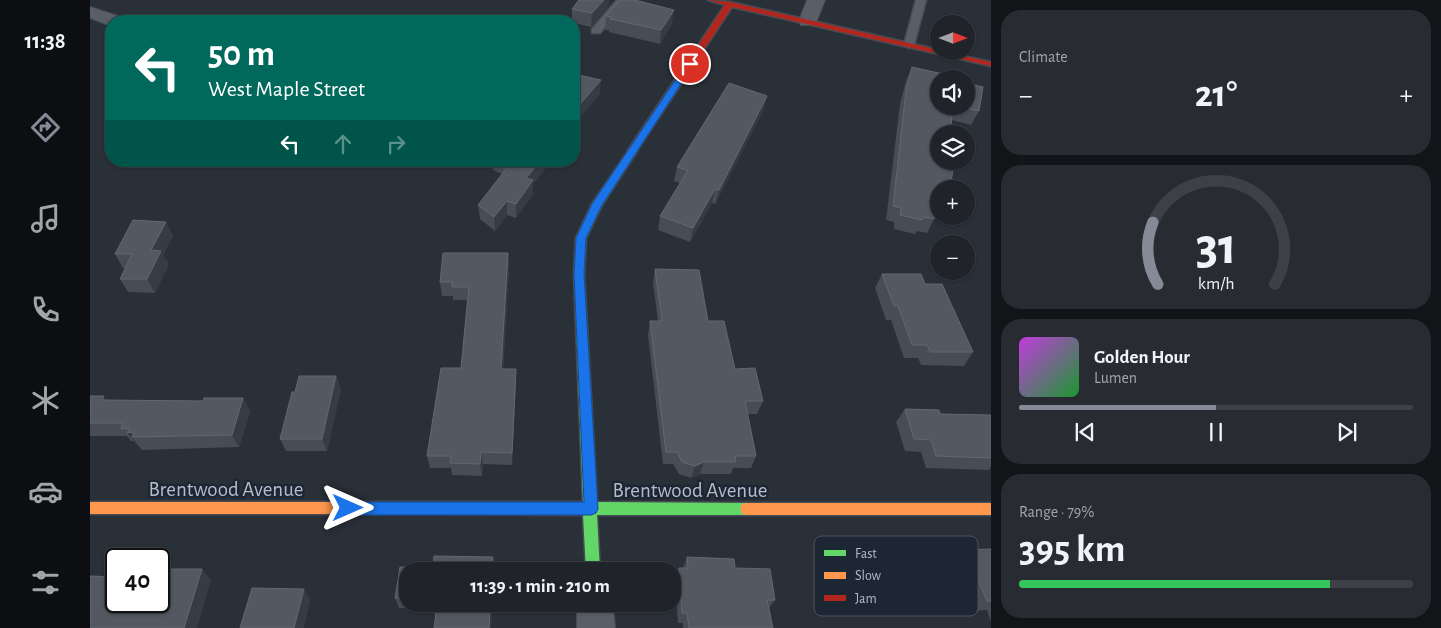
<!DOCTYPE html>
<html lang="en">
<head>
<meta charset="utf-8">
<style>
	body { margin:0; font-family:"Alegreya Sans",sans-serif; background:#282c32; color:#f1f3f6; height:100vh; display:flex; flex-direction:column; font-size:19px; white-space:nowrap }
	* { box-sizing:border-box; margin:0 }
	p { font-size:16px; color:#a2a4a8 }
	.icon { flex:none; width:28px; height:28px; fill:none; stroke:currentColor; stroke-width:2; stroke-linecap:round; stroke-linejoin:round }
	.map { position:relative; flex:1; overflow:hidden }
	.details { display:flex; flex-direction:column; gap:10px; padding:10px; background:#121417; width:450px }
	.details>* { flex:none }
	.banner { position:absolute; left:15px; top:15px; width:475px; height:152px; border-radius:20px; box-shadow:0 1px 4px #0004,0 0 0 1px #3d4147; background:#00695c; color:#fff; overflow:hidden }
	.needle { width:32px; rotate:90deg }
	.buttons { position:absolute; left:840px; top:15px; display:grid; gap:10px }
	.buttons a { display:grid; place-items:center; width:45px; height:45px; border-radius:50%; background:#20242a; box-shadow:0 1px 4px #0004,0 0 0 1px #3d4147; font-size:25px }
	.speed { position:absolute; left:15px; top:548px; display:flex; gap:10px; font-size:25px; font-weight:700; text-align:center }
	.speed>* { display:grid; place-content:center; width:65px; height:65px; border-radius:50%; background:#20242a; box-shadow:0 1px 4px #0004,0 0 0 1px #3d4147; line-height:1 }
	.speed .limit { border:2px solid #111; border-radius:8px; background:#fff; color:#111 }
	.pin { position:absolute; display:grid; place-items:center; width:42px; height:42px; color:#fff; margin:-21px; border:2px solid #fff; border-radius:50%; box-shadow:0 1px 5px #0007 }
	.me { position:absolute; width:55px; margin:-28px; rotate:90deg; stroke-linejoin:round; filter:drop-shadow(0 0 4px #0008) }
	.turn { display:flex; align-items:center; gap:18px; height:105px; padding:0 20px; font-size:22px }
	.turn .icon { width:65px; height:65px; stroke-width:2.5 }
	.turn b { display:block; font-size:35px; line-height:42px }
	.lanes { display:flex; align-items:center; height:48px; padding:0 20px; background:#0003; justify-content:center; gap:25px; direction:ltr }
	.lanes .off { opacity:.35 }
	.big { font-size:38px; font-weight:700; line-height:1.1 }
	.details .widget { flex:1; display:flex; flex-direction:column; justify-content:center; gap:8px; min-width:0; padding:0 18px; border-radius:20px; background:#282c32 }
	.details .dial { align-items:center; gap:0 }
	.dial svg { height:130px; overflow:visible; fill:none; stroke:#3d4147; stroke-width:7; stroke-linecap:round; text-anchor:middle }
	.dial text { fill:#f1f3f6; stroke:none }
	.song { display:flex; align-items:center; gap:15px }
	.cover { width:60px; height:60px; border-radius:8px; background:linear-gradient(135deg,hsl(290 70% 55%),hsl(130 70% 35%)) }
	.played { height:5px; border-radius:2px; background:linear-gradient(90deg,#848b96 50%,#3d4147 50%) }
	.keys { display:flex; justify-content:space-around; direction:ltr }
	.heat { display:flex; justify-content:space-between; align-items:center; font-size:28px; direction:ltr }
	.charge { height:8px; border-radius:4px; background:linear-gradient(90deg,#34c759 79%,#3d4147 0) }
	.trip { position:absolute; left:309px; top:562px; width:282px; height:50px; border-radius:20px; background:#20242a; box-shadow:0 1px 4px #0004,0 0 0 1px #3d4147; font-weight:700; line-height:50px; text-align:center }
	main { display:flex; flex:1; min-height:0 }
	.tab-bar { display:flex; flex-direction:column; width:90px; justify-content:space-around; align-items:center; background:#0d0e11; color:#a2a4a8 }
	.tab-bar .icon { width:35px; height:35px }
	.tab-bar .active { color:#848b96 }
	.tab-bar b { font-size:22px; color:#f1f3f6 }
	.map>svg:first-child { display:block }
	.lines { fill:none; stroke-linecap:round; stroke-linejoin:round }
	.lane-casing { stroke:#484c55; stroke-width:3 }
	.street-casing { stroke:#484c55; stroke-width:2 }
	.fast-casing { stroke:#484c55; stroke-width:3 }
	.slow-casing { stroke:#484c55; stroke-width:3 }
	.jam-casing { stroke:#484c55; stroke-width:3 }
	.lane { fill:#5a5e66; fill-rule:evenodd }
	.street { fill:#5a5e66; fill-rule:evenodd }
	.fast { fill:#63d668; fill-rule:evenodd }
	.slow { fill:#ff974d; fill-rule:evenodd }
	.jam { fill:#b3261e; fill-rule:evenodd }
	.wall { fill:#474c55 }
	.shaded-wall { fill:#373c44 }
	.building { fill:#535861; stroke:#626872 }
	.route { fill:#1a73e8; stroke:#114b97 }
	.labels { text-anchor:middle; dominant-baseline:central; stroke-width:5; stroke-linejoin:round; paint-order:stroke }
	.near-street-label { font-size:21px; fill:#b4bcc9; stroke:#1d2633 }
	.key { fill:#1d2633; stroke:#4a5360; stroke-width:1 }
	.key-label { font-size:14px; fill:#b4bcc9 }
</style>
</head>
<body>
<main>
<nav class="tab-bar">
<b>11:38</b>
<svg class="icon active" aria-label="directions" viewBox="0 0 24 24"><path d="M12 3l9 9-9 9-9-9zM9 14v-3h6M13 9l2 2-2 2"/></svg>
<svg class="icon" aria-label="music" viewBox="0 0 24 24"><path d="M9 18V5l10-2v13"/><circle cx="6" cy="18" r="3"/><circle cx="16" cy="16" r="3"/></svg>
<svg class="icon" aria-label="phone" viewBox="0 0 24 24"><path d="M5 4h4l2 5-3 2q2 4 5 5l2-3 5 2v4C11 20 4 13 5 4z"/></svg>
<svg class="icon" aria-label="climate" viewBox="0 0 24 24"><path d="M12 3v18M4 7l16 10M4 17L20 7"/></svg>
<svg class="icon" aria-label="car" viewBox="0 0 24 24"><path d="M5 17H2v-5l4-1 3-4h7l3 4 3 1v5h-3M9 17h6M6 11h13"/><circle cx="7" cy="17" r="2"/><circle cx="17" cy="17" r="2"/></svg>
<svg class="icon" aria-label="filters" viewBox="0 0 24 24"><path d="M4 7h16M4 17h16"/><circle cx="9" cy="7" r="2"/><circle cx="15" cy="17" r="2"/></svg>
</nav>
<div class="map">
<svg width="901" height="628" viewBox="0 0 901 628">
	<rect width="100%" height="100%" fill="#2a3038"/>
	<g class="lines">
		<g class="lane-casing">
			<path id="lane" d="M 527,0 L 537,0 L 510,33 L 502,33 L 502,29 Z
				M 826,0 L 836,0 L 824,45 L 819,48 L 814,45 Z"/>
		</g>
		<g class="street-casing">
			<path id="street" d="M 717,0 L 735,0 L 725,25 L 711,25 L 709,21 Z
				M 0,7 L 31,17 L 33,21 L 21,21 L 21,26 L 0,18 Z
				M 487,604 L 523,604 L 525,628 L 487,628 Z"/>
		</g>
		<g class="fast-casing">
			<path id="fast" d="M 543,147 L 548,150 L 512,205 L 496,238 L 494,274 L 507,502 L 657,503 L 662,504 L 664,509 L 662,514 L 657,515 L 507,515 L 510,571 L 496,571 L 493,515 L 363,514 L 358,513 L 356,508 L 358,503 L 363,502 L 493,502 L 484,274 L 486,238 L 502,204 L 540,148 Z"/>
		</g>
		<g class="slow-casing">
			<path id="slow" d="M 0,502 L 363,502 L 368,503 L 370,508 L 368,513 L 363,514 L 0,514 Z
				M 657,503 L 901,503 L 901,515 L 657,515 L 652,514 L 650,509 L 652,504 Z"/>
		</g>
		<g class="jam-casing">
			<path id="jam" d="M 618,0 L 640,2 L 849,50 L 849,51 L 901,62 L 901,66 L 642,7 L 546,152 L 540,152 L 538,150 L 635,5 Z"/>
		</g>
		<use href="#lane" class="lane"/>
		<use href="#street" class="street"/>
		<use href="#fast" class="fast"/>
		<use href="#slow" class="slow"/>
		<use href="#jam" class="jam"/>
	</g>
	<path class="wall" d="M 489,0 L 519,0 L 518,7 L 501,27 L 484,23 L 484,21 L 482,21 L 482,9 Z
		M 516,16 L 582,23 L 570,44 L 519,32 L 519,30 L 515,30 Z
		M 822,67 L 849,106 L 876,106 L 889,111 L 881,125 L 862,120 L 849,189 L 849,203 L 845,204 L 844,219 L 837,233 L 827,231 L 825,234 L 804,229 L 804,222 L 796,220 L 810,104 L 816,81 Z
		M 674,109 L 625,204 L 622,203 L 600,242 L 568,230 L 570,216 L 590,183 L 584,181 L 587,167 Z
		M 402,161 L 456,161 L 455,163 L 455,169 L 443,184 L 443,194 L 426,218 L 417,215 L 405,231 L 390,219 L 388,205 L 412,174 L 403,170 Z
		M 76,222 L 83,236 L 73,255 L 79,264 L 65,293 L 38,292 L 30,279 L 35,268 L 33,268 L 25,254 Z
		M 418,253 L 419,267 L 413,369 L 426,369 L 426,382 L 422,465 L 393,464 L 392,476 L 362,475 L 361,468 L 340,468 L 337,456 L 371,368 L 377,300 L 363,300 L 363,296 L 352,296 L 350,282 Z
		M 565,269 L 618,321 L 645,369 L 673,401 L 667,414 L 658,414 L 666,456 L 661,468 L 643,468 L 641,474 L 610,474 L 601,478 L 589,474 L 583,464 L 573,464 L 558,335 L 560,321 L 568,321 L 563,283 Z
		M 792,274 L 835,284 L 883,352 L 874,366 L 831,365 L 828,358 L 814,358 L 801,320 L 796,320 L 785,288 Z
		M 246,376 L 251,389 L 237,451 L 196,451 L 190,439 L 205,392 Z
		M 0,396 L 17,400 L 113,401 L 153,398 L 160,411 L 149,447 L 52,450 L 44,441 L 41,441 L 37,436 L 0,436 Z
		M 815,409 L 850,414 L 901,415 L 901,467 L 899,470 L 836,468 L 831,452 L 815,451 L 806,422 Z
		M 901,549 L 901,622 L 897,610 L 884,611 L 864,561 L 875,550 Z
		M 344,556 L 403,557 L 404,571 L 318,571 L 318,604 L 402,604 L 401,628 L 344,628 L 346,616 L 345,616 L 343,609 L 309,608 L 305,598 L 310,567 L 343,568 Z
		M 597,557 L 645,568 L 685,600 L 679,608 L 683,628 L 593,628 L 593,623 L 588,623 L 585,578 L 589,568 L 593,568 Z"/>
	<path class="shaded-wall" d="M 514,0 L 519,0 L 518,7 L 501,27 L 502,13 Z
		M 584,10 L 582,23 L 570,44 L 571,30 Z
		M 511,80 L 510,94 L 484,125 L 484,111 Z
		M 677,96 L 674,109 L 625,204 L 629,190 Z
		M 450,161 L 456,161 L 455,163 L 455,169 L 443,184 L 443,194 L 426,218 L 426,204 L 436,178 Z
		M 625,189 L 622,203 L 600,242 L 603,228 Z
		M 849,190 L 849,203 L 838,205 L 846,191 Z
		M 417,201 L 417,215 L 405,231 L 404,217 Z
		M 76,222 L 83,236 L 73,255 L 79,264 L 65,293 L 57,279 L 61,250 Z
		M 418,253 L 419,267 L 412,382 L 411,369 Z
		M 426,369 L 426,382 L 422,465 L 422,453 Z
		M 246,376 L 251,389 L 237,451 L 232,439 Z
		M 153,398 L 160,411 L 149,447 L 142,435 Z
		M 44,432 L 42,437 L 48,445 L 37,433 Z
		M 391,452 L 393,464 L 392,476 L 390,464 Z
		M 614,462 L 610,474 L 601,478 L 605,466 Z
		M 403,557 L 404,567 L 404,571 L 402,571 Z
		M 112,569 L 121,580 L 107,628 L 94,628 Z
		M 214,589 L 220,599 L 214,628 L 204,628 Z
		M 400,604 L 402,604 L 401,628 L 399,628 Z"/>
	<path class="building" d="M 489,0 L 514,0 L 502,13 L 482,9 Z
		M 530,0 L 545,0 L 584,10 L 571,30 L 520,19 L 521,17 L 516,16 Z
		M 822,67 L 853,74 L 852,78 L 857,79 L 849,79 L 849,106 L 862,106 L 861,134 L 849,134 L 849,161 L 860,161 L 860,163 L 864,164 L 860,188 L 849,189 L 849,190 L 846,191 L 844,219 L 833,217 L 832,220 L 810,215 L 811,208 L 803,206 L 816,90 Z
		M 484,74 L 511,80 L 484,111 Z
		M 639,83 L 677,96 L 629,190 L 625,189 L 603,228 L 570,216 L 598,170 L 587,167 Z
		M 876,83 L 893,87 L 889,111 L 868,106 L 876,106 Z
		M 414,161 L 450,161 L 436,178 L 443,180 L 426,204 L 417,201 L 404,217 L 388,205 L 420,164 Z
		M 43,220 L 76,222 L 61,250 L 71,251 L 57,279 L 30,279 L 42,254 L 25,254 Z
		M 353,253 L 418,253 L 411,369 L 426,369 L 422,453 L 391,452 L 390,464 L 360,463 L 361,456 L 337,456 L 351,368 L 371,368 L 379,287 L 362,287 L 362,282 L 350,282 Z
		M 565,269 L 609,270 L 618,321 L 634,321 L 645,369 L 665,368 L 673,401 L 655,401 L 666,456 L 645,456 L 646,462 L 614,462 L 605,466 L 592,462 L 587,452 L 576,452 L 560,321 L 572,321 Z
		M 792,274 L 831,274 L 835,284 L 852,284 L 883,352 L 840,352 L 837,345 L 822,345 L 808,306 L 804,306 Z
		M 209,376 L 246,376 L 232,439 L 190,439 L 202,392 L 205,392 Z
		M 0,396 L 14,396 L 12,400 L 113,401 L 114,398 L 153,398 L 142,435 L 42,437 L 44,432 L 37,433 L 40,428 L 31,429 L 33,423 L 0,423 Z
		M 815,409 L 849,410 L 850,414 L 901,415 L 901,458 L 846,456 L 841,440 L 824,439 Z
		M 901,549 L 901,601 L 897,601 L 875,550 Z
		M 344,556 L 403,557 L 402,571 L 318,571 L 318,599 L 305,598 L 310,567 L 343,568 Z
		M 597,557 L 644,559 L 645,568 L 680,569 L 685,600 L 677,600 L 683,628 L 599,628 L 597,613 L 592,613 L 589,568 L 598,568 Z
		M 69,569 L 112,569 L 94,628 L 0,628 L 0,576 L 26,577 L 26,601 L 69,601 Z
		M 162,588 L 214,589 L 204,628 L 150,628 Z
		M 342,604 L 400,604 L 399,628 L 344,628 L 347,606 L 342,606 Z"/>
	<path class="route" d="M 600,62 L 604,64 L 512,205 L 496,238 L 494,274 L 508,509 L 506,513 L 501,515 L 258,515 L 253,513 L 251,508 L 253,504 L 258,502 L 494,502 L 484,274 L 486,238 L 502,204 L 596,64 Z"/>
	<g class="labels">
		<g class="near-street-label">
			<text x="136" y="489">Brentwood Avenue</text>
			<text x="600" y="490">Brentwood Avenue</text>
		</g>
	</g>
	<rect x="724" y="536" width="164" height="80" rx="8" class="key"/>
	<rect x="734" y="550" width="22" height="6" fill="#63d668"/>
	<rect x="734" y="572" width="22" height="7" fill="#ff974d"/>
	<rect x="734" y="595" width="22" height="6" fill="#b3261e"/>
	<g class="key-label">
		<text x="765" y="558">Fast</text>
		<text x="765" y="580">Slow</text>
		<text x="765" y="603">Jam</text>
	</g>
</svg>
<div class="buttons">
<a><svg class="needle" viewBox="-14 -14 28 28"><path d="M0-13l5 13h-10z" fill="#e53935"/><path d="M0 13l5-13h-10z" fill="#a2a4a8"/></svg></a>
<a><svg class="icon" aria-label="sound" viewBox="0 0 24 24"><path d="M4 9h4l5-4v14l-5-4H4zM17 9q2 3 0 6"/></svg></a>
<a><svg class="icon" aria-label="layers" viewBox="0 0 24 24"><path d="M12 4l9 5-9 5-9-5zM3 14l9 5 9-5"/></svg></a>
<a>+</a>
<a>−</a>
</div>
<div class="speed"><div class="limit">40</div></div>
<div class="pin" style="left:600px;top:64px;background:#d93025"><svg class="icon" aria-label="arrive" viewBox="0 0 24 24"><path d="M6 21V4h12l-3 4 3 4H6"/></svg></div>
<svg class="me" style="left:258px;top:508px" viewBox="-20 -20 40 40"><path d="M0-17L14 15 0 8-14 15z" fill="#1a73e8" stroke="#fff" stroke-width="4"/></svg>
<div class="trip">11:39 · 1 min · 210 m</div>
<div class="banner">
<div class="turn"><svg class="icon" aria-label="left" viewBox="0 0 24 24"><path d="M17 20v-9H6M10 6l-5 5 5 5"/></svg><div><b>50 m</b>West Maple Street</div></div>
<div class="lanes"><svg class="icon" aria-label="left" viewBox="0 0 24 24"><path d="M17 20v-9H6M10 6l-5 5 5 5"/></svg><svg class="icon off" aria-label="ahead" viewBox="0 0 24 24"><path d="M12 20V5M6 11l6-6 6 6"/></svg><svg class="icon off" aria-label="right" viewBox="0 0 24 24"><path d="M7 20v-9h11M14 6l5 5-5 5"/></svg></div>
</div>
</div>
<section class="details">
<div class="widget"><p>Climate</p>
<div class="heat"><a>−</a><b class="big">21°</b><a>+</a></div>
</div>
<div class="widget dial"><svg viewBox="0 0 100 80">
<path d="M14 69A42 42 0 1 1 86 69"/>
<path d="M14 69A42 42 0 0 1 11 31" stroke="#848b96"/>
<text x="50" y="56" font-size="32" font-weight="700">31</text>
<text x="50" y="72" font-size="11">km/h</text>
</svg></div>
<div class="widget">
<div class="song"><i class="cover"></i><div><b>Golden Hour</b><p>Lumen</p></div></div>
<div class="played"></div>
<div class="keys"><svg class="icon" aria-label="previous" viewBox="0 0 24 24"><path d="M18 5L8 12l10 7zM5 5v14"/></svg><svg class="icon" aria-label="pause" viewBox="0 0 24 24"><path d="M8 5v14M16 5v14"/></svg><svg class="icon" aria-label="next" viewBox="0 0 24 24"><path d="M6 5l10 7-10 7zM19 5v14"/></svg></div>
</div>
<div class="widget"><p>Range · 79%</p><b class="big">395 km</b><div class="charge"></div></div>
</section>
</main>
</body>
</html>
